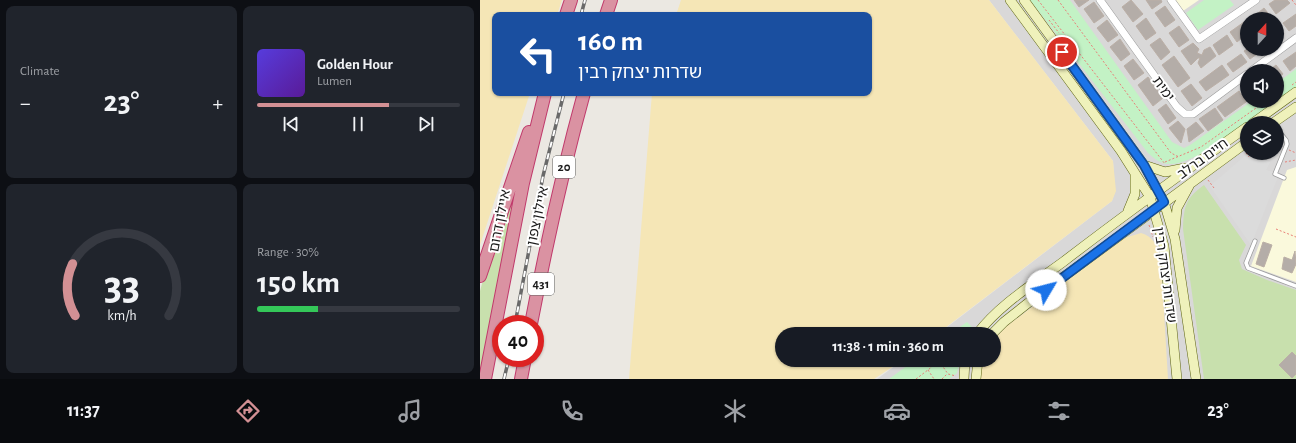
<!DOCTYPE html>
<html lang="en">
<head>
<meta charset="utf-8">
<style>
	body { margin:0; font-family:"Alegreya Sans","Noto Sans Hebrew",sans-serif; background:#20242c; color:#f1f3f6; height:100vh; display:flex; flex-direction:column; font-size:15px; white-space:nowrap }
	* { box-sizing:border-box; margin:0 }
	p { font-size:13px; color:#9ea1a6 }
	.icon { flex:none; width:22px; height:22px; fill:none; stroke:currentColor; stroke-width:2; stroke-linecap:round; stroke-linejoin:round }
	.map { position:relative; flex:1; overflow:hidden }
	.panel { display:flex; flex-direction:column; gap:6px; padding:6px; background:#0d0f14; width:480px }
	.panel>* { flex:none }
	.banner { position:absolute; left:12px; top:12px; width:380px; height:84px; border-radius:8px; box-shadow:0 1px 3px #0004; background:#1a4fa0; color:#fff; overflow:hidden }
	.needle { width:26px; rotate:21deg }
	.tools { position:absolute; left:760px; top:12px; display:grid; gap:8px }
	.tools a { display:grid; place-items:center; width:44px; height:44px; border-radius:50%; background:#171b24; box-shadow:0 1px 3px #0004; font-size:20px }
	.speed { position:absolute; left:12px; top:315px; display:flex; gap:8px; font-size:20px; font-weight:700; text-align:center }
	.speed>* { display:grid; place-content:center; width:52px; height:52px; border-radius:50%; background:#171b24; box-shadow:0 1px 3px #0004; line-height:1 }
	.speed .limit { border:6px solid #d22; background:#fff; color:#111 }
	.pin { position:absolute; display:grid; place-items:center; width:34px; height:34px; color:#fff; margin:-17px; border:2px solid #fff; border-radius:50%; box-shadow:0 1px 4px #0007 }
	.me { position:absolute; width:44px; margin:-22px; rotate:53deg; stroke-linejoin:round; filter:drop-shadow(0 0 3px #0008) }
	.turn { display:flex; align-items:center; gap:14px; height:84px; padding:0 20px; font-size:18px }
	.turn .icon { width:52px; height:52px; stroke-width:2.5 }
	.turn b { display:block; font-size:28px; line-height:34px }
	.big { font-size:30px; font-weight:700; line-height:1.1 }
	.panel .widget { flex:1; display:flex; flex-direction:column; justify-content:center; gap:6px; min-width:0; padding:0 14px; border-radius:8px; background:#20242c }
	.panel .dial { align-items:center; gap:0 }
	.dial svg { height:104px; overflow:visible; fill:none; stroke:#363941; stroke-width:7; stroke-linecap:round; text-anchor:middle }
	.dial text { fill:#f1f3f6; stroke:none }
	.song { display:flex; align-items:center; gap:12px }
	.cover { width:48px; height:48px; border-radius:6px; background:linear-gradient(135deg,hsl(250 70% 55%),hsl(270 70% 35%)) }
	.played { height:4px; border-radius:2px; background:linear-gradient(90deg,#d39094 65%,#363941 65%) }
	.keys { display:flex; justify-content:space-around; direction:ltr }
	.heat { display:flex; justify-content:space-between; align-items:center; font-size:22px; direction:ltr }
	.charge { height:6px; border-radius:3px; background:linear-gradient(90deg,#34c759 30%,#363941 0) }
	.panel .tiles { flex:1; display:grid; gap:6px; grid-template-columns:repeat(2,1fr) }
	.trip { position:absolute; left:295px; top:327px; width:226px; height:40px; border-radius:20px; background:#171b24; box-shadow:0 1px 3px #0004; font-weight:700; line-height:40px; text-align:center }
	.tabs { display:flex; height:64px; justify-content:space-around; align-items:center; background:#090b0e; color:#9ea1a6 }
	.tabs .icon { width:28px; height:28px }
	.tabs .current { color:#d39094 }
	.tabs b { font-size:18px; color:#f1f3f6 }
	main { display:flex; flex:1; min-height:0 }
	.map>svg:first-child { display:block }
	.residential { fill:#d9d8d8; fill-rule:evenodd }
	.education { fill:#faf9dc }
	.grass { fill:#c8e0ad }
	.sand { fill:#f5e6b6 }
	.park { fill:#c3f2c5 }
	.parking { fill:#dbdbdb }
	.building { fill:#b4ada8; stroke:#bbafa6 }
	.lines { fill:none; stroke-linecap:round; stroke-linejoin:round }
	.lane-casing { stroke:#9c9c9c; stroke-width:5 }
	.street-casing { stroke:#9c9c9c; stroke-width:8 }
	.secondary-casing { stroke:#5d6311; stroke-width:10 }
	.highway-casing { stroke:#c0396b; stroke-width:14 }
	.path { stroke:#e87f77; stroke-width:1; stroke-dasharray:2 2; stroke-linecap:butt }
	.lane { stroke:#fff; stroke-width:3.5 }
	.street { stroke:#fff; stroke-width:7 }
	.secondary { stroke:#eff1bb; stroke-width:9 }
	.highway { stroke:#da92a2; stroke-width:12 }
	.rail-casing { stroke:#696969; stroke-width:3.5 }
	.rail { stroke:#fff; stroke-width:2; stroke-dasharray:6; stroke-linecap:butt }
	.route-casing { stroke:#114b97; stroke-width:10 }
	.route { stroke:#1a73e8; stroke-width:7 }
	.labels { text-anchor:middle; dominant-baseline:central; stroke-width:4; stroke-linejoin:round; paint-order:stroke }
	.shield { fill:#fff; stroke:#5f5f5f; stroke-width:1 }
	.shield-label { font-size:13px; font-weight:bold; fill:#1b1b1b }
	.street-label { font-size:14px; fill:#1b1b1b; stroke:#fff }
</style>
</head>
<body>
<main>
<section class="panel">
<div class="tiles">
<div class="widget"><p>Climate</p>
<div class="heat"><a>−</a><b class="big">23°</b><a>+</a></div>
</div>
<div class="widget">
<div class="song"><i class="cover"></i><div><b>Golden Hour</b><p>Lumen</p></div></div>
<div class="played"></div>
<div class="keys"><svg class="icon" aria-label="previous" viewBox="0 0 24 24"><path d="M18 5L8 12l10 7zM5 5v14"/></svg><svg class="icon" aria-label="pause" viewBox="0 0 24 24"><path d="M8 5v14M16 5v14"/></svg><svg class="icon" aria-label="next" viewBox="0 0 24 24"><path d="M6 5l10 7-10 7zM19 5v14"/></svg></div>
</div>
<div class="widget dial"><svg viewBox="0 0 100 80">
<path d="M14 69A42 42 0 1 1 86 69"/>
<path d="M14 69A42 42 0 0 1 12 29" stroke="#d39094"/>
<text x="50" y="56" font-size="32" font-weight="700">33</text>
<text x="50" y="72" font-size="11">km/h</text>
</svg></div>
<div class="widget"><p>Range · 30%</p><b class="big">150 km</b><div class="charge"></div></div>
</div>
</section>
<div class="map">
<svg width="816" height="379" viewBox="0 0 816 379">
	<rect width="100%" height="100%" fill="#ebe8e2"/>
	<path class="residential" d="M 509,0 L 816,0 L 816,379 L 397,379 L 423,360 L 514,360 L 514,334 L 458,334 L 632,201 L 635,191 L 633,161 ZM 767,19 L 797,19 L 797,49 L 767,49 ZM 767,71 L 797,71 L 797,101 L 767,101 ZM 767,123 L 797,123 L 797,153 L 767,153 Z"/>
	<path class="education" d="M 695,0 L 719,0 L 703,11 Z
		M 816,167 L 816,282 L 771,266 L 807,170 Z"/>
	<path class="grass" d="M 40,166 L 0,376 L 0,291 L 21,215 Z
		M 724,185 L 766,245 L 759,260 L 762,269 L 787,280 L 816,290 L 816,379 L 724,379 L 703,229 C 704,206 705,199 724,185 Z"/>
	<path class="sand" d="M 0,0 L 82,0 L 77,15 L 15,15 L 15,93 L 50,93 L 0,245 Z
		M 201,0 L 509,0 L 633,161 L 636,191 L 632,201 L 457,334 L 302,334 L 302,360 L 423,360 L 394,379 L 149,379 L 172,93 L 389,93 L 389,15 L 196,15 Z
		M 661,233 C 675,237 678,248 681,262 L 688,379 L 500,379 L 499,370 L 503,360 L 514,360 L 514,339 L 527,326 L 641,239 Z"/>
	<path class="park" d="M 550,0 L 590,0 L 692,142 L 704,148 L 710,145 L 772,101 L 797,101 L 797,83 L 816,69 L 816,88 C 790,106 719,165 690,164 C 680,164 675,159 668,153 Z
		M 724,0 L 750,0 L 754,5 L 718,30 L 706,13 Z
		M 487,322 L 497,332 L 495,334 L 470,334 Z
		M 435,360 L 480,360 L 477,373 L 469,379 L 409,379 Z"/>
	<path class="parking" d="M 767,154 L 790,162 L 786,170 L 799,174 L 771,245 L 730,186 Z"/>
	<path class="building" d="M 594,0 L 609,0 L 599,7 Z
		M 651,0 L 663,14 L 653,22 L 642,7 Z
		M 666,0 L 681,0 L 682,2 L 672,9 Z
		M 795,0 L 807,0 L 810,3 L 796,14 L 789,4 Z
		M 614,2 L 624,16 L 614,23 L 604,9 Z
		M 685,6 L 695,20 L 685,27 L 675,13 Z
		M 784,8 L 791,17 L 788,19 L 771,19 Z
		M 816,14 L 816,26 L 809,31 L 803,23 Z
		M 666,18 L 676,33 L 666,40 L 656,26 Z
		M 627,20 L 638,35 L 628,42 L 617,28 Z
		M 764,22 L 767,26 L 767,34 L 757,42 L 750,32 Z
		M 699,26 L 709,40 L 699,47 L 689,33 Z
		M 798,26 L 804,34 L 797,40 L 797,27 Z
		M 747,35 L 753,45 L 739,55 L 733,45 Z
		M 680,38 L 690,52 L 681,60 L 670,45 Z
		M 640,39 L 650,54 L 641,61 L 630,47 Z
		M 713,43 L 719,49 L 717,53 L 722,55 L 724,50 L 730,47 L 736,56 L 721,68 L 718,63 L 720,58 L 718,58 L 711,65 L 701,51 Z
		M 767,49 L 784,49 L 770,59 L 764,51 Z
		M 816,52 L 816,66 L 810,71 L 803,61 Z
		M 761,54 L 767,62 L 753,72 L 747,64 Z
		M 694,56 L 710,78 L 698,87 L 682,65 Z
		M 653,59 L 664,73 L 654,80 L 644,66 Z
		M 742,65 L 749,75 L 726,91 L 719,82 Z
		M 796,65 L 803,74 L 797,79 L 797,71 L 788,71 Z
		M 668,77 L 683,98 L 673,106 L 658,85 Z
		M 711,84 L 722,98 L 712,106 L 701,91 Z
		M 759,91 L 766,102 L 745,117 L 737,107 Z
		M 686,104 L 696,118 L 688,124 L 678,110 Z
		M 735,108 L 743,120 L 728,131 L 719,119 Z
		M 698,121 L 705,129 L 701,143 L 689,128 Z
		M 716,122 L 724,131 L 709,142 L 707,129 Z
		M 783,242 L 792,245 L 784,267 L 776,264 Z
		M 815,251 L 816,264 L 812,273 L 802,269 L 804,257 L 812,260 Z
		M 812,352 L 816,356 L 816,374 L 812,378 L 799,365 Z"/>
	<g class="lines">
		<g class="lane-casing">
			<path id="lane" d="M 797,129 L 806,140 L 807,144 L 795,174 L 804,178
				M 775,241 L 766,263 L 768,268 L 816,286"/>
		</g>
		<g class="street-casing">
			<path id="street" d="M 620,0 L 697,107 L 705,114 L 713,114 L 767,74
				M 691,0 L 719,39 L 776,0
				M 771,71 L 816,38"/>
		</g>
		<g class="secondary-casing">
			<path id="secondary" d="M 530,0 L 641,151 L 670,197 L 684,246 L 697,379
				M 544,0 L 664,165 L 684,202 L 695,239 L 716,379
				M 773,123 L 816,92
				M 793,123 L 816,107
				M 664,165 L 685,172 L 705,168
				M 648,211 L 655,194 L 655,174
				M 695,230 L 697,208 L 709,186
				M 497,334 C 519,305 553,284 583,262 C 643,216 705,171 767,127
				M 512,334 L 524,322 L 548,303 L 767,142
				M 484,379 L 485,360
				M 496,379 L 498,360"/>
		</g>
		<g class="highway-casing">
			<path id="highway" d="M 86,15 L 91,0
				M 126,15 L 131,0
				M 0,276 L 49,132
				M 51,324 C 66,246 83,169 104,93
				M 5,379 L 43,183 L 65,93
				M 41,379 L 45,358"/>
		</g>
		<path class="path" d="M 558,0 L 685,164
			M 578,0 L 691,153 L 699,157
			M 812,0 L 816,5
			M 569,20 L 579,33
			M 812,85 L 816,82
			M 809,150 L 816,153
			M 766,153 L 769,157
			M 685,162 L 721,147 L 786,101
			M 805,162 L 816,160
			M 728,180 L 734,188
			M 669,225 L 673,237
			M 796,229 L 816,237
			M 459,361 L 468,374 L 476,376
			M 448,370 L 454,379
			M 436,379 L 461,360
			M 462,379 L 467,374"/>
		<use href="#lane" class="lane"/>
		<use href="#street" class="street"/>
		<use href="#secondary" class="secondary"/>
		<use href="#highway" class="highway"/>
		<g class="rail-casing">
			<path id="rail" d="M 101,15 L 105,0
				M 35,324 L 63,176 L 84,93
				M 24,379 L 29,358"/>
		</g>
		<use href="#rail" class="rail"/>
	</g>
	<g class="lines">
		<g class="route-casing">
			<path id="route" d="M 566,290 L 684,202 L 664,165 L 582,52"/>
		</g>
		<use href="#route" class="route"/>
	</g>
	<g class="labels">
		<g class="shield">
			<rect x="73" y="156" width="22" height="22" rx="3"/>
			<rect x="48" y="273" width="26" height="22" rx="3"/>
		</g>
		<g class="shield-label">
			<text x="84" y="167">20</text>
			<text x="61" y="284">431</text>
		</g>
		<g class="street-label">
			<text transform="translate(683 89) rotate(54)">ימית</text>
			<text transform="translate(723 159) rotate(-36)">חיים ברלב</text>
			<text transform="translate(58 216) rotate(-78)">איילון צפון</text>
			<text transform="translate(20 221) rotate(-79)">איילון דרום</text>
			<text transform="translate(685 275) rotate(82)">שדרות יצחק רבין</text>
		</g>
	</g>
</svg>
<div class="tools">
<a><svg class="needle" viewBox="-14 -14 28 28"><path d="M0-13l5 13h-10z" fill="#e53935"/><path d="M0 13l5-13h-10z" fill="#9ea1a6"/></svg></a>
<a><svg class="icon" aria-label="sound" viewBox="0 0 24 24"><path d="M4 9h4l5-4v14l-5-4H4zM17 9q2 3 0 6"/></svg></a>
<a><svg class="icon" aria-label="layers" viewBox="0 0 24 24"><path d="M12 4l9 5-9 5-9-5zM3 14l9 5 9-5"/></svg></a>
</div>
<div class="speed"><div class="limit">40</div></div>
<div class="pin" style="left:582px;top:52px;background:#d93025"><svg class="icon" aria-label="arrive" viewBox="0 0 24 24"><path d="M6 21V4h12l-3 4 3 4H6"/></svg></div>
<svg class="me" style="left:566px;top:290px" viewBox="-20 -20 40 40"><circle r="19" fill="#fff"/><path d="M0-13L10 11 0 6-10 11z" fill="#1a73e8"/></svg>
<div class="trip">11:38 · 1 min · 360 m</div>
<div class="banner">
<div class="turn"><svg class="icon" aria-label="left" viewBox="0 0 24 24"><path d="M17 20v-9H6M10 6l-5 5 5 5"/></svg><div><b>160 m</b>שדרות יצחק רבין</div></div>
</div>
</div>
</main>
<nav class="tabs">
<b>11:37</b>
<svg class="icon current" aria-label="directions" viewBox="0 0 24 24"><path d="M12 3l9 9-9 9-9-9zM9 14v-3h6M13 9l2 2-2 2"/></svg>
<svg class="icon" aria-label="music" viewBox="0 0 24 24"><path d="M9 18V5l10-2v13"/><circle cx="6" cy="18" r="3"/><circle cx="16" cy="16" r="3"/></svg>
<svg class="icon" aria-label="phone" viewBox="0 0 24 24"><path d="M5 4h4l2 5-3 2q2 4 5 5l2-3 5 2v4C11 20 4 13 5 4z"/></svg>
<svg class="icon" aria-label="climate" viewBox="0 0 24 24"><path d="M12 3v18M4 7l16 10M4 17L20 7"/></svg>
<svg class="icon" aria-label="car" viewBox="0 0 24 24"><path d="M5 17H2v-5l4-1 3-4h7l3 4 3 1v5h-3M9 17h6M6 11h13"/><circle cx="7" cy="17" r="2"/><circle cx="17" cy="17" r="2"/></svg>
<svg class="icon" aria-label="filters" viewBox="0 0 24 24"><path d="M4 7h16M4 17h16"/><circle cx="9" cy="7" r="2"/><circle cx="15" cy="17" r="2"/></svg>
<b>23°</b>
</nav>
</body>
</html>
